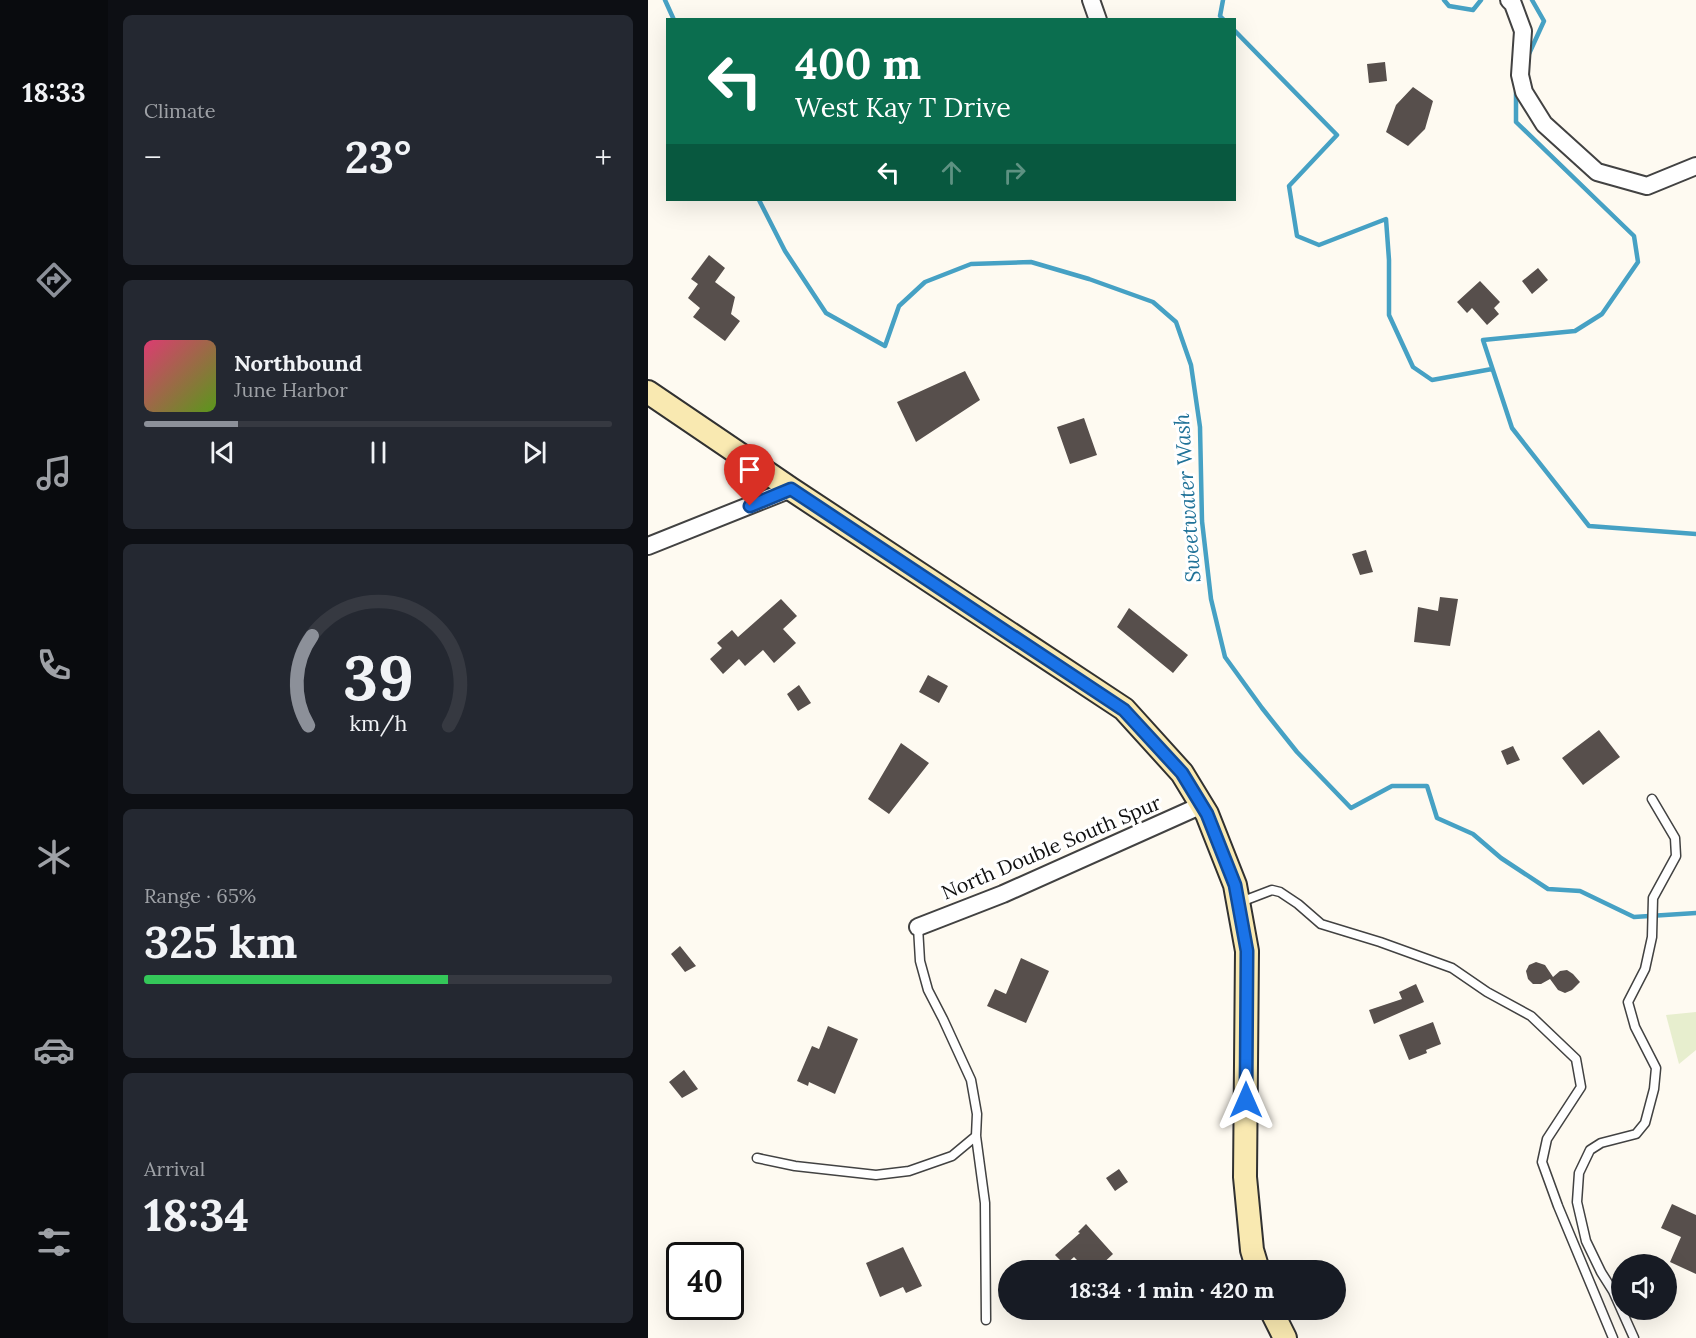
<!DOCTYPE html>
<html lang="en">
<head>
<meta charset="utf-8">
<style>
	body { margin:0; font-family:Lora,serif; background:#242831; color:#f1f3f6; height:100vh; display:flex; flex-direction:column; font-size:22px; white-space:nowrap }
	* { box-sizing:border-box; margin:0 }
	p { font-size:20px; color:#9ea1a6 }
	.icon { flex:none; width:33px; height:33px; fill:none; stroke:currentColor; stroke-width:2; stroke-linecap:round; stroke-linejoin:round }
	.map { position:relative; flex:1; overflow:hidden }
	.sheet { display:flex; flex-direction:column; gap:15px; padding:15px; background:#0d0f14; width:540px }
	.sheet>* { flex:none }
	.hud { position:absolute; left:18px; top:18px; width:570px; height:183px; border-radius:0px; box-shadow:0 6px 24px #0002; background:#0b6e4f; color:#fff; overflow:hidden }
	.buttons { position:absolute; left:963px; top:1254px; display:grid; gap:12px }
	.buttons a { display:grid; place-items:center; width:66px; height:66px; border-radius:50%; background:#171b24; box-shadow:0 6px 24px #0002; font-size:30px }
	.speed { position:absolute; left:18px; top:1242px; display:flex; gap:12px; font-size:30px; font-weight:700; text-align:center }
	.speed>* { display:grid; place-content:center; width:78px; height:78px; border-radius:50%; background:#171b24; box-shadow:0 6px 24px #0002; line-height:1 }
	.speed .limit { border:3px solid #111; border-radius:9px; background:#fff; color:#111 }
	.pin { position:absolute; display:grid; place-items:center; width:51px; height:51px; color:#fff; margin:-62px -26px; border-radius:50% 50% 50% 0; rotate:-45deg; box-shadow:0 0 6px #0007 }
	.pin .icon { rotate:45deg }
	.me { position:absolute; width:66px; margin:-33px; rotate:0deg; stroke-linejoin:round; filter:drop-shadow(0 0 4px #0008) }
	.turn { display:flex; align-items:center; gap:21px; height:126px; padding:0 30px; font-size:27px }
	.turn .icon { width:78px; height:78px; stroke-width:2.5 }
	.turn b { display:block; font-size:42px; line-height:51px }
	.lanes { display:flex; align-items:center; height:57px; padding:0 30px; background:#0003; justify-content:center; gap:30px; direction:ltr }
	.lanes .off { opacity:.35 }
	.big { font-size:45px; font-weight:800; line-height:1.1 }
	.sheet .card { flex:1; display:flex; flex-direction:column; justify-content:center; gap:9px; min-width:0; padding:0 21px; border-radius:9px; background:#242831 }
	.sheet .dial { align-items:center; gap:0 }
	.dial svg { height:156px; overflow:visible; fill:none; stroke:#363941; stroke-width:7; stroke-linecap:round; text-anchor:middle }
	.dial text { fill:#f1f3f6; stroke:none }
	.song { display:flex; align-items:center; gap:18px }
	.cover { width:72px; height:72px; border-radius:9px; background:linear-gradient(135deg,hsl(340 70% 55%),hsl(90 70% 35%)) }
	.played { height:6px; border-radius:3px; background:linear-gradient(90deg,#8c9099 20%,#363941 20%) }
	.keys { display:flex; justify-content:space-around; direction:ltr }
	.heat { display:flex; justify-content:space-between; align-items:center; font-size:33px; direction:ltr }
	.charge { height:9px; border-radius:4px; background:linear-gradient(90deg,#34c759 65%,#363941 0) }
	.trip { position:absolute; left:350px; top:1260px; width:348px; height:60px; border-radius:30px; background:#171b24; box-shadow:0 6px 24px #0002; font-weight:800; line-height:60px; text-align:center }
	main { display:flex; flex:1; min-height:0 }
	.menu { display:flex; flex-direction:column; width:108px; justify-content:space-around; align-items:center; background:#090b0e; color:#9ea1a6 }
	.menu .icon { width:42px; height:42px }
	.menu .current { color:#8c9099 }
	.menu b { font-size:27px; color:#f1f3f6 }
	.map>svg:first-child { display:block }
	.pitch { fill:#e7eece }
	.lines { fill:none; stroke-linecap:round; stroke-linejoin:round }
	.stream { stroke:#46a1c4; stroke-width:4.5 }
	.building { fill:#574f4c }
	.lane-casing { stroke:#424242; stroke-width:11 }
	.street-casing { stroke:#424242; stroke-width:20 }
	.secondary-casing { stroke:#313131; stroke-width:26 }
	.lane { stroke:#fff; stroke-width:8 }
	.street { stroke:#fff; stroke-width:16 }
	.secondary { stroke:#f9e9b1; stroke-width:22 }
	.route-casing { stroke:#114b97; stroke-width:15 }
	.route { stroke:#1a73e8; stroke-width:10 }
	.labels { text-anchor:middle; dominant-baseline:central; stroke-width:6; stroke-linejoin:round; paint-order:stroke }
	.street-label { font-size:20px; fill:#0f0f0f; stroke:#fff }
	.water-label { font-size:21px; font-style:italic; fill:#207298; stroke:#fff }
</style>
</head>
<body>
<main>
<nav class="menu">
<b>18:33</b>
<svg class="icon current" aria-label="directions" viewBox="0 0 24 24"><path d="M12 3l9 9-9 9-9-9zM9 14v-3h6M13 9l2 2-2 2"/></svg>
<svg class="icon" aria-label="music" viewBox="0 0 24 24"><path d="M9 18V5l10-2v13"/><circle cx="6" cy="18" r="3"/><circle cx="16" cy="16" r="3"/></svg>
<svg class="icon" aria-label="phone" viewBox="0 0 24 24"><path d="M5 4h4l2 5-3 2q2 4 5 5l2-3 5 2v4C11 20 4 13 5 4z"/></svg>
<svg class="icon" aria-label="climate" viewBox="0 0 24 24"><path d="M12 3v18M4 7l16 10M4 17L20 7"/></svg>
<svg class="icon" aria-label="car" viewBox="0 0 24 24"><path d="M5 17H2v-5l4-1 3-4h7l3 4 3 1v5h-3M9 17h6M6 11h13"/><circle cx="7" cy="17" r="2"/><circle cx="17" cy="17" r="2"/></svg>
<svg class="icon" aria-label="filters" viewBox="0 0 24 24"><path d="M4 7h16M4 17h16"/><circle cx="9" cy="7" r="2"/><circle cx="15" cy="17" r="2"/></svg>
</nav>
<section class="sheet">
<div class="card"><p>Climate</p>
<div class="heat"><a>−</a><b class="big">23°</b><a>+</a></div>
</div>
<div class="card">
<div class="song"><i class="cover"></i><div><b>Northbound</b><p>June Harbor</p></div></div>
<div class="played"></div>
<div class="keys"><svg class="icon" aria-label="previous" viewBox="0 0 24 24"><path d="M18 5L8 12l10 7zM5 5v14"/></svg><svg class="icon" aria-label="pause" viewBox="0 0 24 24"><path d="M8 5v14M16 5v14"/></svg><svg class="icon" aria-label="next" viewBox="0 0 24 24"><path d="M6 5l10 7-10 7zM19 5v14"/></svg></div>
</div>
<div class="card dial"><svg viewBox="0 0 100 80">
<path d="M14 69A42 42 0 1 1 86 69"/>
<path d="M14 69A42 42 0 0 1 16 23" stroke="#8c9099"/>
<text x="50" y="56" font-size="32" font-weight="700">39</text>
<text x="50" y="72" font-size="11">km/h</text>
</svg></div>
<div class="card"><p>Range · 65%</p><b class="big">325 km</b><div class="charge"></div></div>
<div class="card"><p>Arrival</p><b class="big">18:34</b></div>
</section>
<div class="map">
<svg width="1048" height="1338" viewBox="0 0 1048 1338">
	<rect width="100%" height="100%" fill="#fefaf1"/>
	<path class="pitch" d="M 1048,1012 L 1048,1050 L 1031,1064 L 1018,1015 Z"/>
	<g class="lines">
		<path class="stream" d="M 17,0 L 26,20
			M 575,0 L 572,16 L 576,20
			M 796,0 L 801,6 L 825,10 L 833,0
			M 586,30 L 689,135 L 641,186 L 649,236 L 671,245 L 738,219 L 741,260 L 741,315 L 765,367 L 784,380 L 844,369
			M 880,56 L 896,21 L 884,0
			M 869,87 L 868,92 L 868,122 L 986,236 L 990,262 L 954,314 L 927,331 L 835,340 L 864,428 L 941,526 L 1048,534
			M 111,200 L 137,251 L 178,313 L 237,346 L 251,306 L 277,282 L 323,264 L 383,262 L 441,279 L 505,302 L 528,322 L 543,365 L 552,427 L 554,521 L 563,599 L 577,657 L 614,708 L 649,752 L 703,808 L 744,786 L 779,786 L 789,818 L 825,834 L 853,858 L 900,889 L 932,891 L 986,917 L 1048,913"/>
	</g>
	<path class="building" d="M 737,62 L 739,81 L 721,83 L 719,64 Z
		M 765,87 L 785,101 L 777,129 L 760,146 L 738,132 L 748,105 Z
		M 61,255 L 77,268 L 67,282 L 87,297 L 83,314 L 92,321 L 77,341 L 45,317 L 52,308 L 40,298 L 50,284 L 43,279 Z
		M 890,268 L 900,280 L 884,294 L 874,281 Z
		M 832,281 L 852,302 L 846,308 L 851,314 L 839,325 L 824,308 L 819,313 L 809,302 Z
		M 317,371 L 332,400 L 268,442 L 249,402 Z
		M 436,418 L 449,455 L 422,464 L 409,427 Z
		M 718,550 L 725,572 L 712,575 L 704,554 Z
		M 792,597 L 810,599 L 802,646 L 766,642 L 770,607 L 790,611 Z
		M 133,599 L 149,616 L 135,629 L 148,643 L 126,663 L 115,650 L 97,666 L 91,659 L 75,674 L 62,659 L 74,648 L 69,643 L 84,630 L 90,637 Z
		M 481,608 L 540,655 L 525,673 L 469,627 Z
		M 280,675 L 300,686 L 291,703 L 271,692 Z
		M 151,685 L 163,703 L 150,711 L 139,694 Z
		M 951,730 L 972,757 L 935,785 L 914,758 Z
		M 253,743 L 281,763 L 241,814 L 220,799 Z
		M 865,746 L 872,760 L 859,765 L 853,751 Z
		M 32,946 L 48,966 L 37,972 L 23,954 Z
		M 373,958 L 401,971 L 378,1023 L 339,1006 L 347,989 L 358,994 Z
		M 888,962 L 897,965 L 905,977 L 912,971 L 919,970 L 925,974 L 932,982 L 924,990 L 917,993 L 910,990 L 902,979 L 893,984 L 885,984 L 880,979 L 878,971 L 881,965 Z
		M 768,984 L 776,1002 L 726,1024 L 721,1010 L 754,999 L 751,992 Z
		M 785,1022 L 793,1044 L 778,1050 L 779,1053 L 761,1060 L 751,1035 Z
		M 180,1026 L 210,1039 L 187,1094 L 161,1082 L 160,1086 L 149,1081 L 164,1046 L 171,1049 Z
		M 36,1070 L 50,1089 L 34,1098 L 21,1082 Z
		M 471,1169 L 480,1182 L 467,1191 L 458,1178 Z
		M 1024,1204 L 1048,1215 L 1048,1274 L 1022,1262 L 1033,1237 L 1013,1228 Z
		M 438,1224 L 465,1254 L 451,1267 L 444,1260 L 436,1267 L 426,1257 L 417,1265 L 407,1255 L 432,1233 L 430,1232 Z
		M 255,1247 L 274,1286 L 258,1293 L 255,1287 L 232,1297 L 218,1263 Z"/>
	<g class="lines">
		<g class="lane-casing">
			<path id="lane" d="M 590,903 L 624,890 L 632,892 L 650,904 L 673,924 L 732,942 L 804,968 L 839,992 L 883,1016 L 928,1059 L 933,1087 L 899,1139 L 894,1162 L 910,1206 L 965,1338
				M 270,927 L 272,961 L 280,990 L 295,1019 L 323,1080 L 329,1114 L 328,1136 L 337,1203 L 338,1320
				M 109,1158 L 147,1166 L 228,1175 L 261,1171 L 304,1156 L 328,1136
				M 986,1338 L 965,1291 L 953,1272 L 938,1241 L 929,1202 L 931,1173 L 942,1150 L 953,1143 L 988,1134 L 997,1123 L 1006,1089 L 1008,1068 L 987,1027 L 980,1002 L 997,969 L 1004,937 L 1005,898 L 1028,856 L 1027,838 L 1004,799"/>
		</g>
		<g class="street-casing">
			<path id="street" d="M 443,0 L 450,20
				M 861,0 L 865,4 L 875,31 L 872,75 L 876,92 L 896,124 L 949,172 L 999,186 L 1048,166
				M 0,546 L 143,489
				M 270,927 L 355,894 L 554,805"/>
		</g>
		<g class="secondary-casing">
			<path id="secondary" d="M 0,392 L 143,489 L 476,709 L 534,773 L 559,814 L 587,885 L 599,951 L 597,1177 L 604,1250 L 610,1270
				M 623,1310 L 637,1338"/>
		</g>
		<use href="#lane" class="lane"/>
		<use href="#street" class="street"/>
		<use href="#secondary" class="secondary"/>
	</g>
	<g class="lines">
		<g class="route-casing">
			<path id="route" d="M 102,506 L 143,489 L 476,710 L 534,773 L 559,814 L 587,885 L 599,951 L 598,1100"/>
		</g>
		<use href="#route" class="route"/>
	</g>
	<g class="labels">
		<g class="street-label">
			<text transform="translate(403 847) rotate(-23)">North Double South Spur</text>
		</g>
		<g class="water-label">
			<text transform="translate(539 498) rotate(-94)">Sweetwater Wash</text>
		</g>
	</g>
</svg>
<div class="buttons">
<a><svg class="icon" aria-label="sound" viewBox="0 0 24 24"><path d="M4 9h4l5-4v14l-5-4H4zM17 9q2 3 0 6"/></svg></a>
</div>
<div class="speed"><div class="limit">40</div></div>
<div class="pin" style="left:102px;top:506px;background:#d93025"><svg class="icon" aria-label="arrive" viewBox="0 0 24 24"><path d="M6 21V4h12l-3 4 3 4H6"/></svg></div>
<svg class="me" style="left:598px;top:1100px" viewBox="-20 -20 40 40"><path d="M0-17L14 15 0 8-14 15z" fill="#1a73e8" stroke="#fff" stroke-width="4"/></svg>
<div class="trip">18:34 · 1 min · 420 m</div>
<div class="hud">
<div class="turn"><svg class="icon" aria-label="left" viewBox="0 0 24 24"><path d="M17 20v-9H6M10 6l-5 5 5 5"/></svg><div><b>400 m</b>West Kay T Drive</div></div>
<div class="lanes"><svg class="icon" aria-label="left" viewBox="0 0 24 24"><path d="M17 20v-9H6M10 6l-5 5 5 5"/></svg><svg class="icon off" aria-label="ahead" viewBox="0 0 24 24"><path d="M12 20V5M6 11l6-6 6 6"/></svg><svg class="icon off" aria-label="right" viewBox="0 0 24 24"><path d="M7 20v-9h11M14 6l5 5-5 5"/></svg></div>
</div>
</div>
</main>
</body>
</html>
